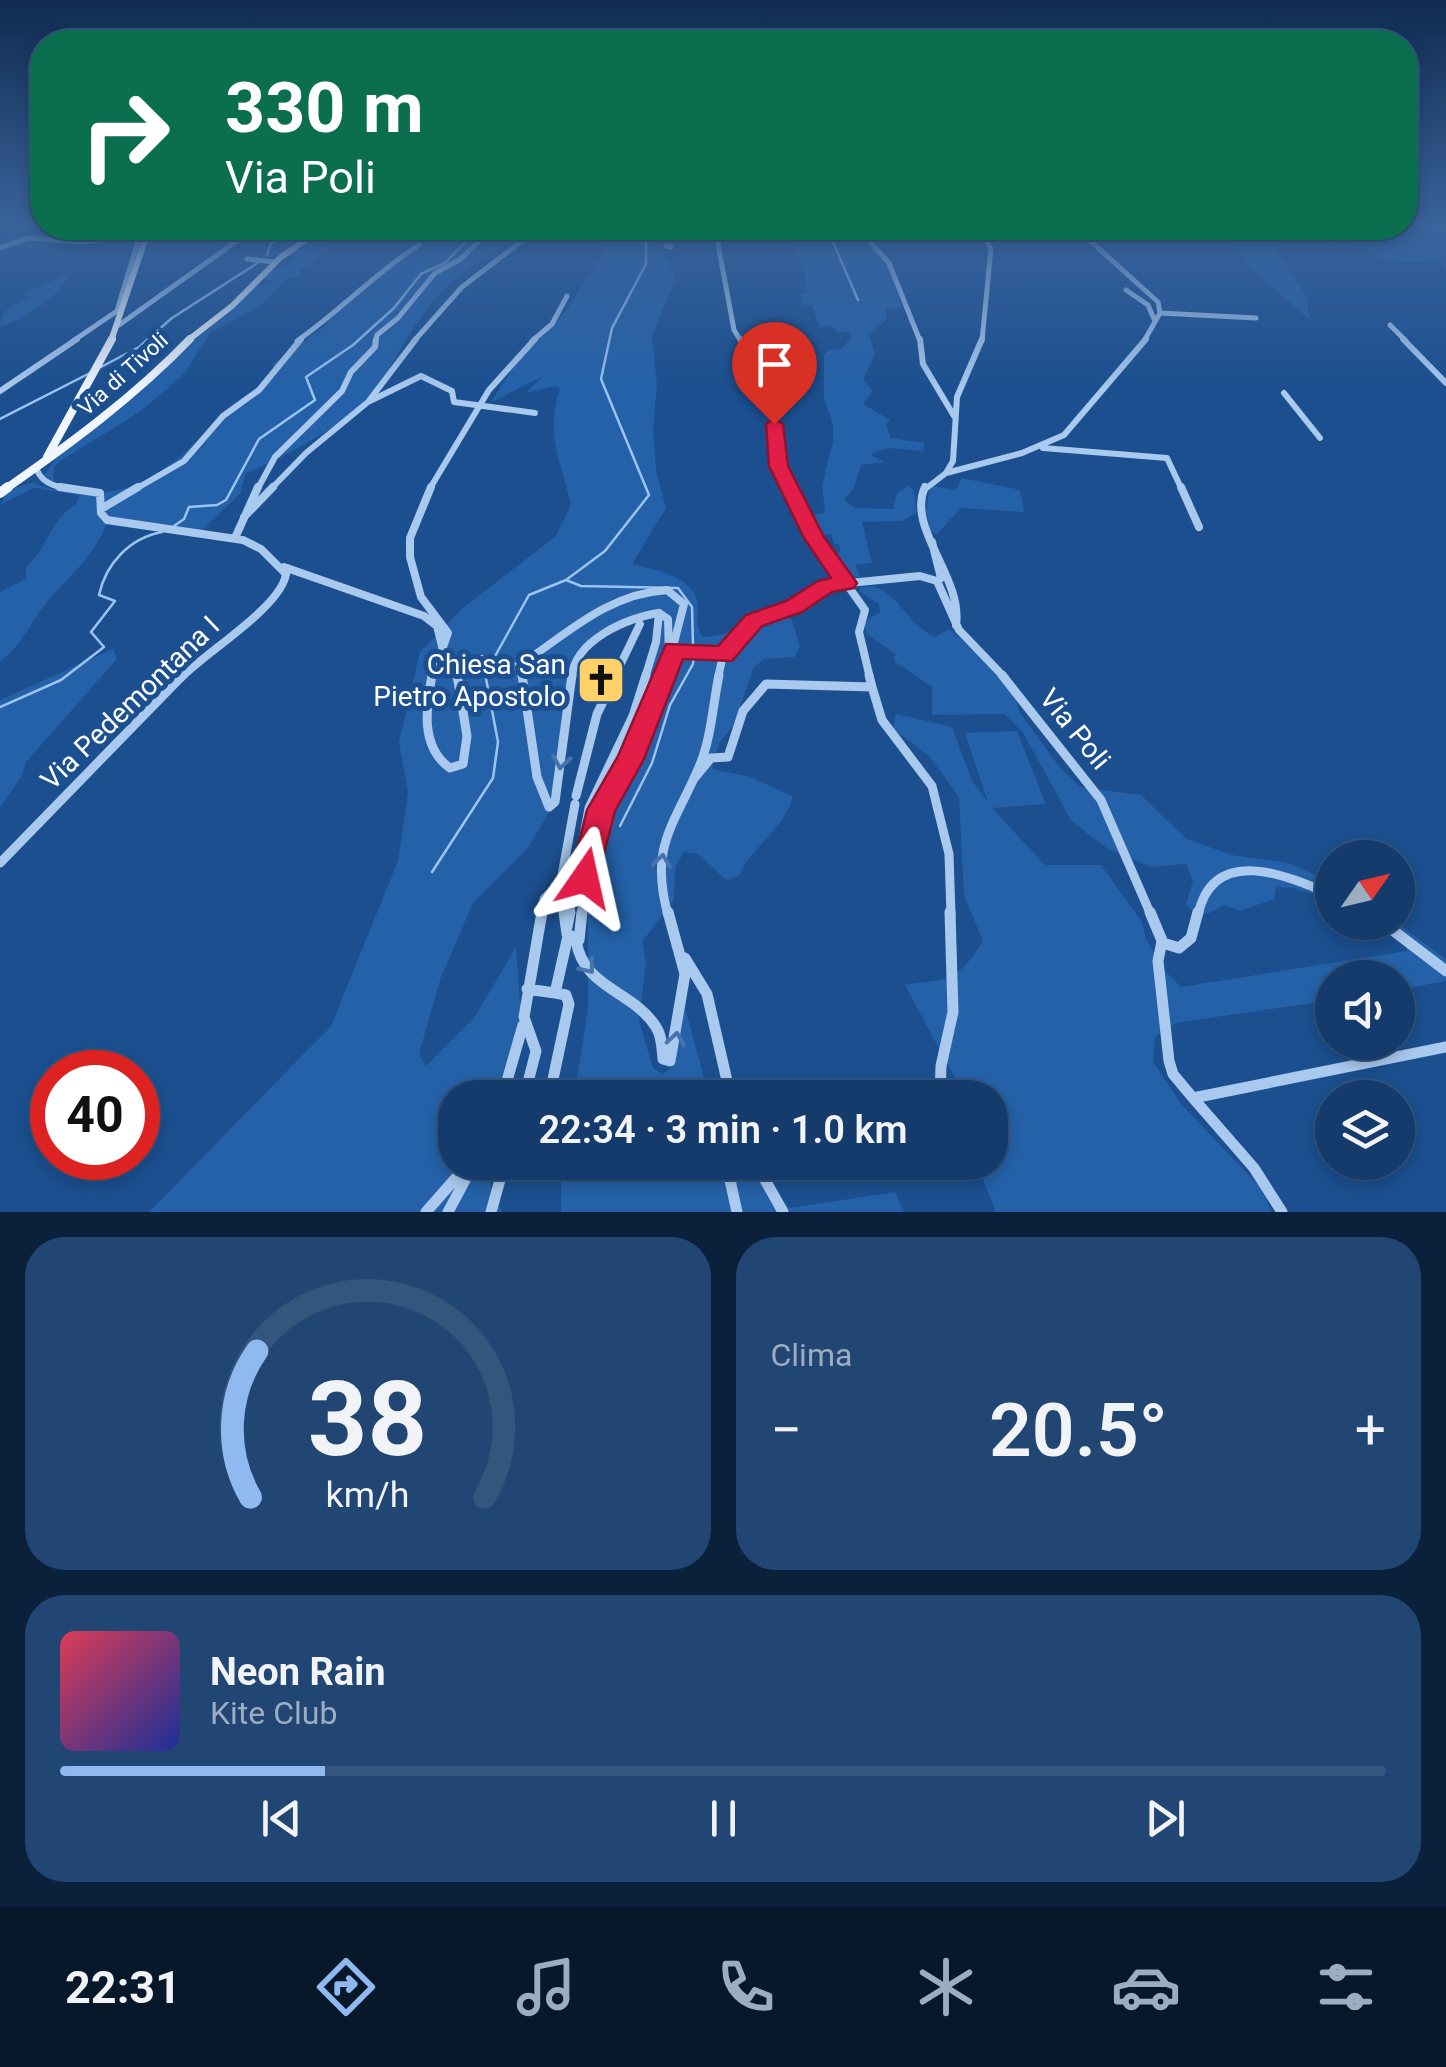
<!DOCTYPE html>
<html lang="it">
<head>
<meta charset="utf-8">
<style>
	body { margin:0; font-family:Roboto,sans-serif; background:#214673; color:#f1f3f6; height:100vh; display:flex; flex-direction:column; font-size:38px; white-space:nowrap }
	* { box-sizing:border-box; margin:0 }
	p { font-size:32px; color:#9dadc1 }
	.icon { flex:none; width:55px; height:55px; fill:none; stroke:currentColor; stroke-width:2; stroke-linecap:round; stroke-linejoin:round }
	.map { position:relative; height:1212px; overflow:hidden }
	.details { display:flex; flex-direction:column; gap:25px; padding:25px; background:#0b203b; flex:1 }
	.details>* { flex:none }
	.guide { position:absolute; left:30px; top:30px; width:1388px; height:210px; border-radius:40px; box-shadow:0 5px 15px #0003,0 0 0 2px #33557e; background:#0b6e4f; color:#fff; overflow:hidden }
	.needle { width:65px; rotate:56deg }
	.controls { position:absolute; left:1315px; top:840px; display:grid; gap:20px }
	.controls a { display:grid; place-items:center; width:100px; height:100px; border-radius:50%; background:#143b6b; box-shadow:0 5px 15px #0003,0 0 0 2px #33557e; font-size:50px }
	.speed { position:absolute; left:30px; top:1050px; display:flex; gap:20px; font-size:50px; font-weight:700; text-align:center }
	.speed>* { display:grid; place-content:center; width:130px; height:130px; border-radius:50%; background:#143b6b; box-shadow:0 5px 15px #0003,0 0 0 2px #33557e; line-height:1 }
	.speed .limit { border:15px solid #d22; background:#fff; color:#111 }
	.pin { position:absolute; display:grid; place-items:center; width:85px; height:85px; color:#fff; margin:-102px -42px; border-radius:50% 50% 50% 0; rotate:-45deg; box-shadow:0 0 10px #0007 }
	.pin .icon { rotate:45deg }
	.me { position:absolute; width:110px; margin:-55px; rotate:11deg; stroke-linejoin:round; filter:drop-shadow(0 0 8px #0008) }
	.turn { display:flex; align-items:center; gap:35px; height:210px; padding:0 30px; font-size:45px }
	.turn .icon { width:130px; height:130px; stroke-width:2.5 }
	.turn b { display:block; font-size:70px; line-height:85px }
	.big { font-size:75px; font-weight:600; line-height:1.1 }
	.details .tile { flex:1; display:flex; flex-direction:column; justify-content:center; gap:15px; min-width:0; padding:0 35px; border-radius:40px; background:#214673 }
	.details .dial { align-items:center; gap:0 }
	.dial svg { height:260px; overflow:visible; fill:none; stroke:#33557e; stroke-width:7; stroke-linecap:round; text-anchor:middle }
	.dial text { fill:#f1f3f6; stroke:none }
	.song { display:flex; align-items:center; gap:30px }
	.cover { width:120px; height:120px; border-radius:15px; background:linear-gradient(135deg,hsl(350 70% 55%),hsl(230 70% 35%)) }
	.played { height:10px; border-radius:5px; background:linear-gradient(90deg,#90b9f0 20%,#33557e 20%) }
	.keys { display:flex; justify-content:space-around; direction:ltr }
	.heat { display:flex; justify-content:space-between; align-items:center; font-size:55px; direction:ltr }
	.details .tiles { flex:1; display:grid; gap:25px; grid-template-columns:1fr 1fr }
	.tile:last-child { grid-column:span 2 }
	.trip { position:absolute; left:438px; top:1080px; width:570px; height:100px; border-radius:40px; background:#143b6b; box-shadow:0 5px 15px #0003,0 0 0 2px #33557e; font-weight:600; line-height:100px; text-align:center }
	.menu { display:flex; height:160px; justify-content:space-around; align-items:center; background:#08182b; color:#9dadc1 }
	.menu .icon { width:70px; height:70px }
	.menu .current { color:#90b9f0 }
	.menu b { font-size:45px; color:#f1f3f6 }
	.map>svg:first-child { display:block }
	.green { fill:#2461a8 }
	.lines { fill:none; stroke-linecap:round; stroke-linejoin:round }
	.stream { stroke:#9cc4f0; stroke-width:2.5 }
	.minor-far4 { stroke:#a9c9ee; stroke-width:5 }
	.minor-far3 { stroke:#a9c9ee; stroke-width:6 }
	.minor-far2 { stroke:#a9c9ee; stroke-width:8 }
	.minor-far1 { stroke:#a9c9ee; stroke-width:9 }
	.minor { stroke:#a9c9ee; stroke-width:11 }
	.major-far2 { stroke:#f0f6ff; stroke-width:6 }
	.major-far1 { stroke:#f0f6ff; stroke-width:8 }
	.major { stroke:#f0f6ff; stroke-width:10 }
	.oneway { stroke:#4674ac }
	.route { fill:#e11d48; stroke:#92132f; stroke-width:2.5 }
	.labels { text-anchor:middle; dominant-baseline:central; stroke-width:10; stroke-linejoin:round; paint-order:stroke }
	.far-street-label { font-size:22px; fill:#fff; stroke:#1b4f8f }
	.poi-label { font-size:28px; fill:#fff; stroke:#1b4f8f; text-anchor:end }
	.street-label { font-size:28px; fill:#fff; stroke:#1b4f8f }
</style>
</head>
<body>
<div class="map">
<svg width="1446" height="1212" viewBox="0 0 1446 1212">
	<rect width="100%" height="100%" fill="#1b4f8f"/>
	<path class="green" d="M 1405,222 L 1434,222 L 1446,226 L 1446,269 L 1439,260 C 1421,264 1397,264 1380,258 C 1368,253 1365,241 1346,237 L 1358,250 L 1329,243 L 1300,228 L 1405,228 Z
		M 327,228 L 357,228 L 301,270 L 300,276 L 289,277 L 263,304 L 210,333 L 185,372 L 167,389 L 138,413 L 60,461 L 54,468 L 53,484 L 44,475 L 58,455 L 84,438 L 192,338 L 255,287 L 276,282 L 261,279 L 270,270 L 290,266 L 296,256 L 287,255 Z
		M 438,228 L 530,228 C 495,255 463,265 433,301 C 410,329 395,362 375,392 C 356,419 278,461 246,473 L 240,494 L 201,531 L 108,520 C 96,555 72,573 48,601 C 29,623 25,642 0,662 L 0,592 L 26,579 L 26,567 C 48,549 50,518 76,505 L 79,495 L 34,488 L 0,505 L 9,490 L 33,482 C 47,490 60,490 77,492 C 140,499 176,462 218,421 C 235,405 255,391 273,377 L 273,364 L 323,327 L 344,302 L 421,246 Z
		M 596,228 L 651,228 L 676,278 L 652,336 L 657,385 L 653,428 L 656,470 L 666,508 L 632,564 C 654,570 697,576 698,606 C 698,619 695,626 703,637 C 735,636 761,615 791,618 L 800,646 L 795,657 L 764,659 L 754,667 L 734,725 L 719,743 L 712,769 L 751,777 L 793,797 C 783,831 752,845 739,876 L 726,880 L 698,854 L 684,852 L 675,867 L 674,899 L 642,942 L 646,962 L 639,1021 L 653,1068 L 663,1074 L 673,1066 L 674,1036 L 684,1004 L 705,1081 L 714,1082 L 720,1097 L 574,1097 L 588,1008 L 588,888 L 602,845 L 612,799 L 610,775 L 618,751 L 624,748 C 643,705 660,660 658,613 L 606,631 L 572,669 L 554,804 L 527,849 L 473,903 L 441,977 L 419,1054 L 426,1066 L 474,1018 L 516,947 L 521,1017 L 495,1097 L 455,1098 L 455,1162 L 481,1163 L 502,1212 L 149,1212 L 331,1026 L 398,861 L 408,793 L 399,742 L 420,652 L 463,608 L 556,536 L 571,504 C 560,459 545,434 560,388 L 554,386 L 526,393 L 543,376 L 490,403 L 521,357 L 566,311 L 605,251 Z
		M 795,228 L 869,228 L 866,242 L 886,261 L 902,307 L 886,310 L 886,320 L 869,335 L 875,354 L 863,380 L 873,390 L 863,404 L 890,420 L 886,424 L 891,438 L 924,443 L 923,451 L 888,448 L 873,453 L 872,456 L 885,462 L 861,465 L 854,488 L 844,500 L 854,508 L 893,509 L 897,493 L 909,486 L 914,491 L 917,512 L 902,521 L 862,522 L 872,563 L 855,565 L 860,577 L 848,578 L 831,555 L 841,551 L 838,544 L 834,544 L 831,534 L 815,535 L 808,515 L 825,513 L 822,485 L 833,441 L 833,424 L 824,398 L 824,355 L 828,350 L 841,349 L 851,338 L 849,331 L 838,333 L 832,326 L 820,327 L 812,306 L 802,304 L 800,294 L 806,293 L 804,268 L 792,246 L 795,241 L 791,231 Z
		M 1224,228 L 1287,228 L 1274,246 L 1307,297 L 1310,320 L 1250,268 Z
		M 68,274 C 62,298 19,320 0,327 C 0,309 16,304 30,297 L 23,294 Z
		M 962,478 L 1020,490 L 1024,512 L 961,508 L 937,534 L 931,532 L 926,512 L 929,491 L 934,486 L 956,490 Z
		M 872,586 C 902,595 908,627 936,637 L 949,629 L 984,660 L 1016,699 L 1019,711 L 1058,765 L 1080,787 L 1141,795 L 1187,839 L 1232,855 L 1288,863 L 1332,882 L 1332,900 L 1293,888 L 1276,887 L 1274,899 L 1240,911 L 1224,905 L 1209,913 L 1196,915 L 1186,904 L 1193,881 L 1186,864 L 1151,867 L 1108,849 L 1088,834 L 1071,820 L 1022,731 L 1005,714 L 932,715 L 932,687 L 894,661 L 895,654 L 866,633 L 864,622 L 880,612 L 879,604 L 860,592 L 860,587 Z
		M 113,649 L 117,659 L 26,762 L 22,776 L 0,807 L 0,700 Z
		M 896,714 L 952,727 L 972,781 L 988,802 L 965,733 L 1017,731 L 1046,804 L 992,808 L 1045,865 L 1101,865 L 1142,922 L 1146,939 L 1164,970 L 1181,987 L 1407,951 L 1404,942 L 1373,923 L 1397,923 L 1446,959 L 1446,981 L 1398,990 L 1398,978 L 1332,978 L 1332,1000 L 1176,1023 L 1155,1037 L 1153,1062 L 1182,1105 L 1260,1187 L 1272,1212 L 996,1212 L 976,1163 L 990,1162 L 990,1098 L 965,1097 L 905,985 C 951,978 957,982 983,941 L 964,895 L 959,797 L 929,756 L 893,729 Z
		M 561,1162 L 748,1163 L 790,1208 L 895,1192 L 904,1212 L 561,1212 Z"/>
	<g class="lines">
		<path class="stream" d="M 1425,222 L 1446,229
			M 646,228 L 646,264 L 612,328 L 601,379 L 649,495 L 605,551 L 566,580 L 581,586 L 678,588 L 692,607 L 693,646
			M 827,228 L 858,300
			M 267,255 L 271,243 L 302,228
			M 101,367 L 139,347 L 172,318 L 259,262
			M 0,419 L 92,372
			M 174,526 L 184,519 L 189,507 L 217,505 L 226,500 L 259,439 L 315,400 L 306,377 L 353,345 L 394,308 L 421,274 L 445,263 L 479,228
			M 494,658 L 529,595 L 566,580
			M 0,707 L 61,680 L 104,647 L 91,632 L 115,601 L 99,595 C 106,563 130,538 162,532
			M 620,826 L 652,763 L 670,705 L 693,664 L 694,654
			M 432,872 L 493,778 L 498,742 L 485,673 L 490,665"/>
		<path class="minor-far4" d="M 715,228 L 734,330 L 741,341
			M 873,228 L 871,243 L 889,263 L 920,341
			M 980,228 L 991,249 L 982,341
			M 1076,228 L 1158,302 L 1160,313
			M 666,246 L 671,247
			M 0,248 L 28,238 L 80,242 L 139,235
			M 247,259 L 275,262
			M 1126,290 L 1148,305 L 1154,319
			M 1160,313 L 1256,318
			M 119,325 L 255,228
			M 1390,325 L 1406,341
			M 73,341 L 117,311 L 142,228
			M 297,341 C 340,311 375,273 419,245
			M 376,341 L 377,335 L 398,318 L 435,273 L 461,259 L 492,228
			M 414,341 L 462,287 L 539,228
			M 532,341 L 552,324 L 567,296
			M 1144,341 L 1160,313"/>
		<path class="minor-far3" d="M 740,339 C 756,363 768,391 774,420 C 779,446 779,466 790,490
			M 920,339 L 923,364 L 954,416
			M 1403,339 L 1446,383
			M 0,391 L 77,339
			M 1284,393 L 1320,438
			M 370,401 L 421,376 L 452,391 L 454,402 L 535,413
			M 1043,448 L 1167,458 L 1182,490
			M 37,470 C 43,486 62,488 78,490
			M 946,473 L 1022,453 L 1064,435 L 1146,339
			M 134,490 L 184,461 L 223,416 L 259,390 L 301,339
			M 257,490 L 275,457 L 342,391 L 351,372 L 375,347 L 376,339
			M 270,490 L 306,453 L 368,402 L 416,339
			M 429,490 L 489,390 L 535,339
			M 924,490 L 946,473 L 953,461 L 957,397 L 982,339"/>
		<path class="minor-far2" d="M 60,487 L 100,493 L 101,513 L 107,520 L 243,540 L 261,549 L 286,574
			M 431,487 L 410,538 L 410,557 L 421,597 L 448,633 L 432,678
			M 789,487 L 812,535 L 865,610 L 859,632 L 870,678
			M 925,487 C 906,528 963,577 956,625
			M 1181,487 L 1199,527
			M 101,509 L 138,487
			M 244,517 L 273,487
			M 235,538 L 258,487
			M 932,542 L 941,578 L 937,581 L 959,630 L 1005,678
			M 284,567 L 424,616 L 437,626 L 442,646
			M 659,613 L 668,619 L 669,658
			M 675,649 L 723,655 L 754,621 L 794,607 L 829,585 L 920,576 L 937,581
			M 521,665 L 523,678
			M 181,678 C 207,651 281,607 286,574
			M 457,678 L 464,663 L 483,659 L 517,667 C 566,635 606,594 667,590 L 684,604 L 665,678
			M 572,678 C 573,641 628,617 659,613
			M 614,678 L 640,624
			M 645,678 L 656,642 L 659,613
			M 718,678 L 723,655"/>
		<path class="minor-far1" d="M 432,675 C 426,707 420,747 450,768 L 463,764 L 467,736 L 457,675
			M 522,675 L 537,777 L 549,807 L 555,802 L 572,675
			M 1002,675 L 1101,800 L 1151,915
			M 872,687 L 882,720 L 932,786 L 949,854 L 951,915
			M 693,780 L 711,758 L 728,757 L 743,711 L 766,684 L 872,687 L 869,675
			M 576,796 L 597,714 L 616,675
			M 0,863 L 183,675
			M 559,892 L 575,804
			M 541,915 L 544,899 L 552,891 L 561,894 L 564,915
			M 569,915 L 589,808 L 633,716 L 646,675
			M 581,915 L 596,823 L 630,759 L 666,675
			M 668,915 C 649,846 674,826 699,767 C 711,740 713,704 719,675
			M 1198,915 C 1213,844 1287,875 1332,895"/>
		<path class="minor" d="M 564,912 L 567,934 L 579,940 L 582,912
			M 1150,912 L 1163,943 L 1179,948 L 1191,938 L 1198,912
			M 1382,922 L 1446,971
			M 567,927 L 570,912
			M 576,940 C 583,989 633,990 656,1027 C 662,1036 662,1049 663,1059 L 670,1061 L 685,974 L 668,912
			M 1162,941 L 1158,961 L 1169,1061 L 1173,1074 L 1193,1098 L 1446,1047
			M 685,958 L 707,994 L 731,1098
			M 527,989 L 555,993 L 568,936
			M 502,1098 L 523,1025
			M 524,1098 L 536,1051 L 524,1017 L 542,912
			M 549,1098 L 569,1004 L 566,995 L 555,993
			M 940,1098 L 941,1066 L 953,1012 L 950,912
			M 1193,1098 L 1254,1168 L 1282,1212
			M 726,1162 L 737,1212
			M 755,1162 L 783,1212
			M 426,1212 L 470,1162
			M 448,1212 L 472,1167
			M 491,1212 L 505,1162"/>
		<path class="major-far2" d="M 111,341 L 149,228
			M 187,341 L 232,306 L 281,257 L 323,228"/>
		<path class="major-far1" d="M 47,457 L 112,339
			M 4,490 C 70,444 134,397 190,339"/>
		<path class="major" d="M 0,493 L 8,487"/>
	</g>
	<defs><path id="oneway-chevron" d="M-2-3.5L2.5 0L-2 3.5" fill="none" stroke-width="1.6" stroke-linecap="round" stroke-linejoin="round" transform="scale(2.5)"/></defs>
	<g class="oneway">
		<use href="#oneway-chevron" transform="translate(561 762) rotate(99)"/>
		<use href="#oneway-chevron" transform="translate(662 861) rotate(-83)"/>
		<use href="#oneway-chevron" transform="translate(588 967) rotate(52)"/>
		<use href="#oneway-chevron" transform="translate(676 1039) rotate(-80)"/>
	</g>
	<linearGradient id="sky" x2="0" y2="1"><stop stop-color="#0f2b4f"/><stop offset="0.57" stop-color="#39639b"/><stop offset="1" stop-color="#39639b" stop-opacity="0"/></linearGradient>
	<rect width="1446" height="391" fill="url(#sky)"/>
	<path class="route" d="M 774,419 L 783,424 L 788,466 L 824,537 L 857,583 L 854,588 L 832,592 L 802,612 L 762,626 L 732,661 L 683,659 L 644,759 L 615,811 L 595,888 L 585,892 L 574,888 L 570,878 L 587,810 L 618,756 L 666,644 L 718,646 L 746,615 L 786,601 L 818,581 L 831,578 L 804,538 L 769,466 L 766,424 Z"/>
	<defs>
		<g id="church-square" transform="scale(2.5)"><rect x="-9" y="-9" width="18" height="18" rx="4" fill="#ffd166" stroke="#1b4f8f"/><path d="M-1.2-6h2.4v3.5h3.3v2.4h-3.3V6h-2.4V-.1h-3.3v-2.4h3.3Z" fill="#111"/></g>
	</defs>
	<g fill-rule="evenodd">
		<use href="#church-square" x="601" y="680"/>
	</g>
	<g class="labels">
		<g class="far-street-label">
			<text transform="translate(123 374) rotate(-42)">Via di Tivoli</text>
		</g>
		<g class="poi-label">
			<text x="566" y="664">Chiesa San<tspan x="566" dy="32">Pietro Apostolo</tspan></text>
		</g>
		<g class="street-label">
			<text transform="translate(130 703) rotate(-44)">Via Pedemontana I</text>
			<text transform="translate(1075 729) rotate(51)">Via Poli</text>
		</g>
	</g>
</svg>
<div class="controls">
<a><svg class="needle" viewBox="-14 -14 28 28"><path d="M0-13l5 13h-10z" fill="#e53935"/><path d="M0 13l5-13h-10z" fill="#9dadc1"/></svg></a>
<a><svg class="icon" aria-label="sound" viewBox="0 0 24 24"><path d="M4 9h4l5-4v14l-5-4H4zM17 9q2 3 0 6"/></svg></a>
<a><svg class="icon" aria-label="layers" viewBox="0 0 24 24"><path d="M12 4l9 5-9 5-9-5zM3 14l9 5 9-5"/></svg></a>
</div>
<div class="speed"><div class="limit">40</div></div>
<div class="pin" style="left:774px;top:424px;background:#d93025"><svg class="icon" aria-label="arrive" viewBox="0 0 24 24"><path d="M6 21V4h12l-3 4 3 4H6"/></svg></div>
<svg class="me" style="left:585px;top:878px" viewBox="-20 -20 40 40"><path d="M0-17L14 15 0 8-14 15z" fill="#e11d48" stroke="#fff" stroke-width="4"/></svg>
<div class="trip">22:34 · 3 min · 1.0 km</div>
<div class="guide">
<div class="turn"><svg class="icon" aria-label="right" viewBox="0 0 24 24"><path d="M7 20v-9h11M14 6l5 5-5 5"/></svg><div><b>330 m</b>Via Poli</div></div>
</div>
</div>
<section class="details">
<div class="tiles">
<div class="tile dial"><svg viewBox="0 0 100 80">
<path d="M14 69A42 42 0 1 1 86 69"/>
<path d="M14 69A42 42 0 0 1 16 24" stroke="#90b9f0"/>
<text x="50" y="56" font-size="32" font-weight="700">38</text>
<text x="50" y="72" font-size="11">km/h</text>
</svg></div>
<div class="tile"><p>Clima</p>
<div class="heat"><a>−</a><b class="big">20.5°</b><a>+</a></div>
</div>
<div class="tile">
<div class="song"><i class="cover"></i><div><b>Neon Rain</b><p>Kite Club</p></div></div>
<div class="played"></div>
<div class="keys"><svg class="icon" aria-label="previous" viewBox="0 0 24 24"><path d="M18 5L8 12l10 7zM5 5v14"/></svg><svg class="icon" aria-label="pause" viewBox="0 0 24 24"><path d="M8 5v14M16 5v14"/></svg><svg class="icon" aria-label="next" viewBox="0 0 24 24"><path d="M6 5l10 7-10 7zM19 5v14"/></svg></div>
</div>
</div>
</section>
<nav class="menu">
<b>22:31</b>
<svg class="icon current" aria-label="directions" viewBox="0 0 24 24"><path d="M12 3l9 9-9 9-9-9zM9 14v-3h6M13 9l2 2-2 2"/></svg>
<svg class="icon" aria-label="music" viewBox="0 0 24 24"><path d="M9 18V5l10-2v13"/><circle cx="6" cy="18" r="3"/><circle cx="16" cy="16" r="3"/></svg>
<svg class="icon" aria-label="phone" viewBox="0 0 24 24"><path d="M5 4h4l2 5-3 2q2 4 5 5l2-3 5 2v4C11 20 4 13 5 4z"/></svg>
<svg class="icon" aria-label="climate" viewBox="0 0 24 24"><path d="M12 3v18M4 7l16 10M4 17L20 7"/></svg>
<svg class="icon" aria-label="car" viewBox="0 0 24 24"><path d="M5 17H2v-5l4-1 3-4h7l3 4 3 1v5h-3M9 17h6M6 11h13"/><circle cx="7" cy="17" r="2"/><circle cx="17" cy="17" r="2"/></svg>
<svg class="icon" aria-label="filters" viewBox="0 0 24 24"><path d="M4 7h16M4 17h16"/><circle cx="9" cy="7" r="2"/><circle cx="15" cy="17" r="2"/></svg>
</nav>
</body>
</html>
